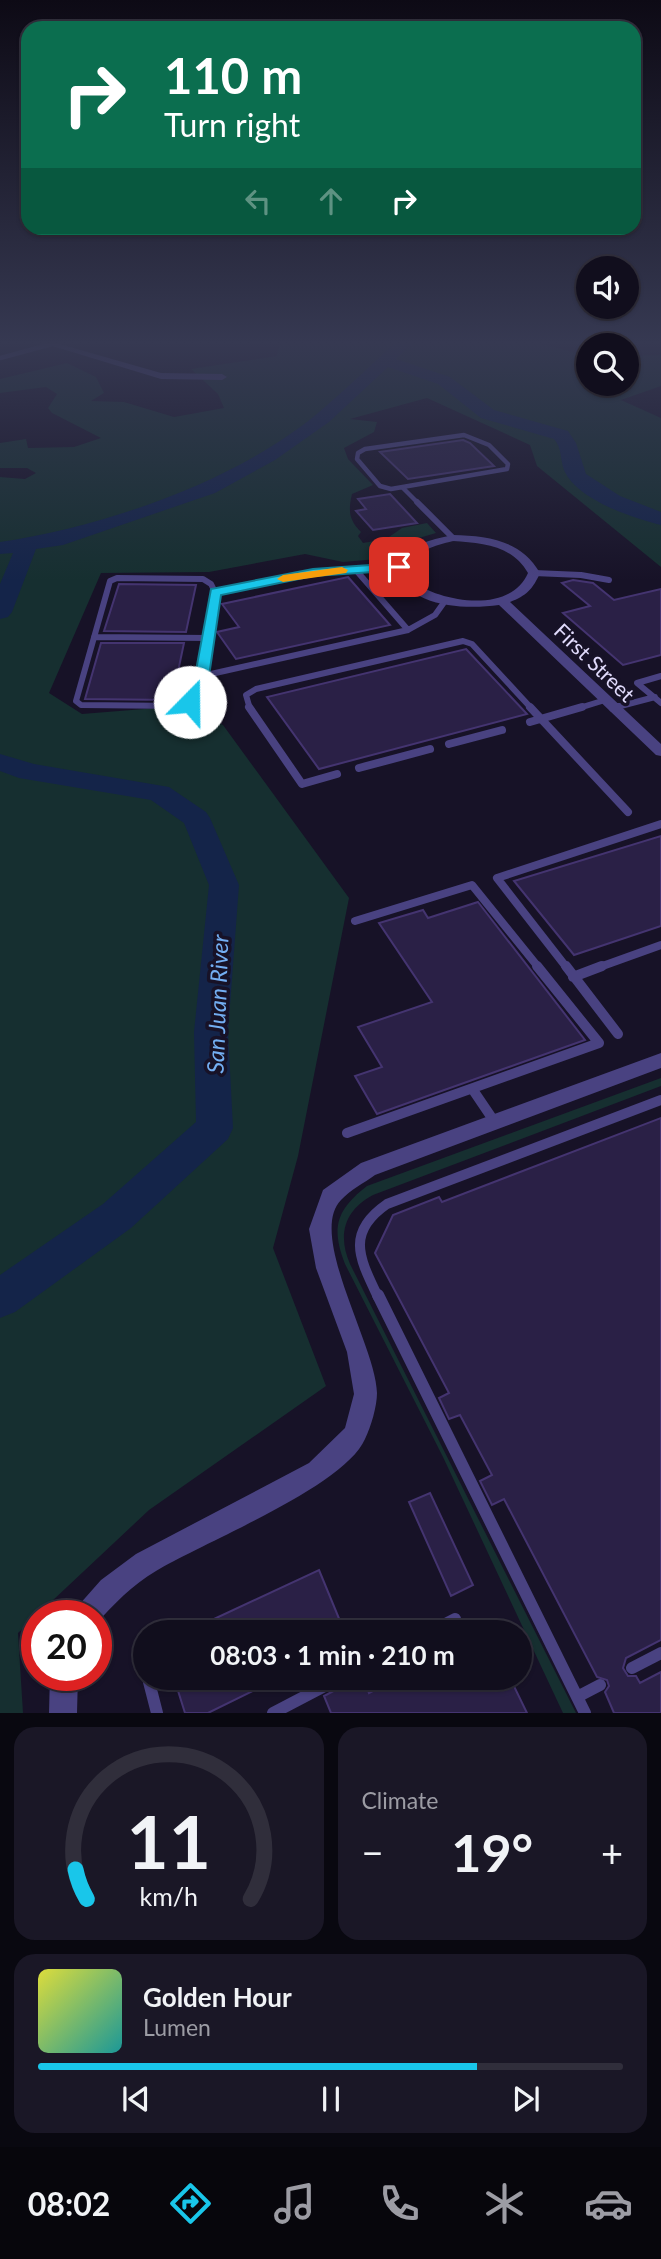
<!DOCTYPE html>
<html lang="en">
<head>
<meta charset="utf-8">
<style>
	body { margin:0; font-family:Lato,sans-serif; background:#1a1726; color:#f1f3f6; height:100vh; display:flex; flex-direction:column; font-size:26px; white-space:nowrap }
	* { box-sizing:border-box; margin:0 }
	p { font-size:23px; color:#9c9ca4 }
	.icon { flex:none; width:38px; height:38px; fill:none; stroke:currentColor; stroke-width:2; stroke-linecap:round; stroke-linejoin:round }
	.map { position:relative; height:1713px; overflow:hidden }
	.drawer { display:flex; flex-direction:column; gap:14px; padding:14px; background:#090810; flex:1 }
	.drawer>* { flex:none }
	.guide { position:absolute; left:21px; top:21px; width:620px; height:214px; border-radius:21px; box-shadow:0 2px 5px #0004,0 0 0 2px #302e3b; background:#0b6e4f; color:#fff; overflow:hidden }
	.controls { position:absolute; left:576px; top:256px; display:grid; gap:14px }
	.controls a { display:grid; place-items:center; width:63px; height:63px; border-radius:50%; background:#110e1d; box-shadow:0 2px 5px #0004,0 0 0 2px #302e3b; font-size:35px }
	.speed { position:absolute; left:21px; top:1600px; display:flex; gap:14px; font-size:35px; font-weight:700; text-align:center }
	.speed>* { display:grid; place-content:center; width:91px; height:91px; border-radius:50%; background:#110e1d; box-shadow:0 2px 5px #0004,0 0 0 2px #302e3b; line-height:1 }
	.speed .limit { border:10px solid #d22; background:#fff; color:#111 }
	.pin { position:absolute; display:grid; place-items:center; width:60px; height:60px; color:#fff; margin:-30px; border-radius:14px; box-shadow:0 4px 10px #0006 }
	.me { position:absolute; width:77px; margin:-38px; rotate:22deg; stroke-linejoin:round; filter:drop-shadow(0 0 5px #0008) }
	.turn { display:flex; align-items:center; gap:24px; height:147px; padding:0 28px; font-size:32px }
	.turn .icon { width:91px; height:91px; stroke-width:2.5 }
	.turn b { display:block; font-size:49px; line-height:60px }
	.lanes { display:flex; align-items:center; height:66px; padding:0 28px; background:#0003; justify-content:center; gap:35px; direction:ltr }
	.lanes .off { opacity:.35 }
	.big { font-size:52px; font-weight:700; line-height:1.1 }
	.drawer .tile { flex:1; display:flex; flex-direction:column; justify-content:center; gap:10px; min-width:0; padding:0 24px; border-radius:21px; background:#1a1726 }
	.drawer .dial { align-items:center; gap:0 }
	.dial svg { height:182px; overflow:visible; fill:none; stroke:#302e3b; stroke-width:7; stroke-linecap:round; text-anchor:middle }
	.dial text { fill:#f1f3f6; stroke:none }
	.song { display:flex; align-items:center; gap:21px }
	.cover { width:84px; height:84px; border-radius:10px; background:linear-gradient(135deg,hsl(60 70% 55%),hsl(180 70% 35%)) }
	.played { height:7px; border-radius:4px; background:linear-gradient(90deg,#19c6ea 75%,#302e3b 75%) }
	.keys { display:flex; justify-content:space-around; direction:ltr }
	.heat { display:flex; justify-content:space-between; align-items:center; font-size:38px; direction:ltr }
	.drawer .tiles { flex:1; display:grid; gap:14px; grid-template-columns:1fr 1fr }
	.tile:last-child { grid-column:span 2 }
	.trip { position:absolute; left:133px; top:1620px; width:399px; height:70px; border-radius:35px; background:#110e1d; box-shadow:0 2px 5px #0004,0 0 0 2px #302e3b; font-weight:700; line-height:70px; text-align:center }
	.menu { display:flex; height:112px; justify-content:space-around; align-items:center; background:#07060c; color:#9c9ca4 }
	.menu .icon { width:49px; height:49px }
	.menu .on { color:#19c6ea }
	.menu b { font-size:32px; color:#f1f3f6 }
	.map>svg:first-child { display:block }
	.green { fill:#162f30 }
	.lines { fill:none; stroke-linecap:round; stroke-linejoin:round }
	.river { fill:#142449; fill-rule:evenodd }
	.building { fill:#2a2046; stroke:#443470; stroke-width:2 }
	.service-far4 { stroke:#494281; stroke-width:4.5 }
	.service-far3 { stroke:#494281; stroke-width:6 }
	.service-far2 { stroke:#494281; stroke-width:8 }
	.service-far1 { stroke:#494281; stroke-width:10 }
	.service { stroke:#494281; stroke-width:12 }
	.minor { fill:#494281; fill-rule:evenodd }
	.route { fill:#19c6ea; stroke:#108198; stroke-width:2 }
	.slow { fill:#f59e0b }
	.labels { text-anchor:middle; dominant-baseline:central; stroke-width:7; stroke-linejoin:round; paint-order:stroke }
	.street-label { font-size:21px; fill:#e1dbfc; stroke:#171227 }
	.water-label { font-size:23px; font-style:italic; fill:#73aef2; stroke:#171227 }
</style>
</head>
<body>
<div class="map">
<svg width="661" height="1713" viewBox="0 0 661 1713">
	<rect width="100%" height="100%" fill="#171227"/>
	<path class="green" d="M 280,341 L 531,341 L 588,356 L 588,383 L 626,383 L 627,356 L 661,355 L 661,386 L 621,400 L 661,418 L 661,567 L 537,466 L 530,445 L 427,398 L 350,419 L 377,422 L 374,432 L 344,448 L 348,459 L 373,485 L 352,494 C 348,511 349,520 361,532 L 358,536 L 363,543 L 386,539 L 402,528 L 427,523 L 436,533 L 402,543 L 378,559 L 343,562 L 305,554 L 209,572 L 101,573 L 49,693 L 82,714 L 181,706 L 223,725 L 349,898 L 298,1156 L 273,1248 L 326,1386 L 149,1510 L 18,1633 L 23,1713 L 0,1713 L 0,477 L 25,479 L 36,473 L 27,468 L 0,468 L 0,443 L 26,439 L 28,448 L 74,447 L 101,438 L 52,413 L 48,408 L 57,394 L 46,387 L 0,393 L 0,379 L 67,363 L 96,377 L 104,393 L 91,401 L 124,402 L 174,417 L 224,408 L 218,394 L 191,369 L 277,356 Z
		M 661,1078 L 661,1086 L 373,1195 C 345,1210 337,1234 350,1264 L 576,1713 L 563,1713 L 443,1457 L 345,1264 C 331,1228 336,1210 367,1186 Z"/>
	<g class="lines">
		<path class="river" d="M 397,341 L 414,341 L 396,359 L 450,377 L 494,410 L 568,431 L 576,443 L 586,474 L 620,496 L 661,512 L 661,525 C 632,518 576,499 564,470 C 560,459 562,448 554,439 L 481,418 L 438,384 L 388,367 L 329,422 L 275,460 L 215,493 L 63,545 L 36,549 L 12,612 L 8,617 L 0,619 L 0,584 L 13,553 L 0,554 L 0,542 C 104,527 237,481 318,413 C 345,390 371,365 397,341 Z
			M 0,754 L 34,764 L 169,787 L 206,812 L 210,818 L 239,885 L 228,1032 L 233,1128 L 228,1139 L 131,1228 L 15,1312 L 0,1318 L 0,1275 L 103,1204 L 196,1122 L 194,1032 L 209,885 L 184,823 L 151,800 L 19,778 L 0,771 Z"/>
	</g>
	<path class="building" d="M 463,440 L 470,443 L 494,466 L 408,479 L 380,452 Z
		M 390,494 L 417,523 L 373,530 L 356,511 L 366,509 L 358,499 Z
		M 348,577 L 390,625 L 236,659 L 217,632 L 239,627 L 222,604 Z
		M 573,580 L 593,583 L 614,600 L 661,589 L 661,655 L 623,665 L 563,613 L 590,606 L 562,583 Z
		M 119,584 L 196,585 L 186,632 L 104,631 Z
		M 101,643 L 184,643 L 172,700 L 85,699 Z
		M 466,649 L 527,714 L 319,769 L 267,697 Z
		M 661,836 L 661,926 L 574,955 L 514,881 Z
		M 478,902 L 585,1040 L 377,1114 L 355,1076 L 382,1067 L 358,1027 L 432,1002 L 379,923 L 423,910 L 428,918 Z
		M 661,1118 L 661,1640 L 626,1658 L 623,1668 L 628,1676 L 636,1676 L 640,1683 L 661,1672 L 661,1713 L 614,1713 L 605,1692 L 609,1686 L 607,1680 L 597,1677 L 504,1499 L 492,1505 L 480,1481 L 492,1475 L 460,1415 L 449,1419 L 439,1398 L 449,1393 L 375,1253 L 393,1215 L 439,1197 L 442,1202 Z
		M 430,1493 L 473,1585 L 451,1596 L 409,1502 Z
		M 319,1570 L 345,1633 L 184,1633 Z
		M 174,1678 L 279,1678 L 208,1713 L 185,1713 Z
		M 349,1678 L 363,1678 L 369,1693 L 398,1678 L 510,1678 L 527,1713 L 331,1713 L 324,1696 L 345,1685 Z"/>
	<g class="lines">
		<path class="service-far4" d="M 0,358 L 52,344
			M 464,435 L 489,445 L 508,464 L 507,469 L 391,489 L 380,486 L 357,459 L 358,453 L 365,449 Z
			M 403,488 L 419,504"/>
		<path class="service-far3" d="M 417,502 L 453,538
			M 355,569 L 408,630
			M 534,573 L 581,575 L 609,580
			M 117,578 L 203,579 L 211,584 L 215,592 C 208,630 213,679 181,706 L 81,705 L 76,701 L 110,581 Z
			M 215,592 L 313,572 L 399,567
			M 94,637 L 208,638
			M 202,676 L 408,630 L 435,615 L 445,601
			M 661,676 L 637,683 L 661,703
			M 613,708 L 655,697
			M 250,709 L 246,695 L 256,689 L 463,641 L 472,644 L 532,709
			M 576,709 L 605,700"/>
		<path class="service-far2" d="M 249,707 L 302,784 L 337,774
			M 530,707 L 628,812
			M 613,708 L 618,707
			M 530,722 L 582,707
			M 449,744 L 502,730
			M 359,768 L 430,749
			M 355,921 L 472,885 L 539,968
			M 567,968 L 497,878 L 661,824
			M 597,968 L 661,945"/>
		<path class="service-far1" d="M 566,966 L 618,1034
			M 573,977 L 602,966
			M 473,1090 L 494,1121
			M 347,1133 L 599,1043 L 537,966
			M 378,1297 C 360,1259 345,1233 387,1204 L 661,1100"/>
		<path class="service" d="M 378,1295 L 585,1713
			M 428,1633 L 455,1619
			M 141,1650 L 145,1668
			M 632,1668 L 661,1653
			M 148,1678 L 157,1713
			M 577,1697 L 600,1685
			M 273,1713 L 340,1678"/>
		<path class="minor" d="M 36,341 L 49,341 L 161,373 L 222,374 L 227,377 L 222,380 L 161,379 Z
			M 453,535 C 488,536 521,540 540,573 C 533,589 526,596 510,602 L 661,744 L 661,756 L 656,755 L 499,605 C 463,610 407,607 393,567 C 409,545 428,540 453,535 ZM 453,541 C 482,543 512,545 528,573 C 510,615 439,602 410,580 L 405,567 C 417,550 434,546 453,541 Z
			M 661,1053 L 661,1068 L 375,1175 C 364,1183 350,1190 341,1200 C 307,1235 376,1345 377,1393 C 377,1406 371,1427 365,1439 C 344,1487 204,1542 156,1571 C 132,1585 114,1604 96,1624 L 96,1615 L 74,1615 L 78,1606 L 101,1580 L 136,1554 L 309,1463 L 345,1428 L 354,1394 L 347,1352 L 316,1268 L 309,1229 L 323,1190 L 361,1163 Z
			M 50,1675 L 78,1675 L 77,1713 L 49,1713 Z"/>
	</g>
	<linearGradient id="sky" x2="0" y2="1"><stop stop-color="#0d0a15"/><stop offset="0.59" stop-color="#363952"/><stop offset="1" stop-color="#363952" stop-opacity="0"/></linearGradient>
	<rect width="661" height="581" fill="url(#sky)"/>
	<path class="route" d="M 399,563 L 405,567 L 403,570 L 313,576 L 221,595 L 209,676 L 195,705 L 185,705 L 183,702 L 195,676 L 211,589 L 313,569 Z"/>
	<path class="slow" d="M 342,567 L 348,570 L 346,573 L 283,582 L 277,579 L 283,575 Z"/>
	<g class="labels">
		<g class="street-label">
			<text transform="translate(595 662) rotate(44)">First Street</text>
		</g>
		<g class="water-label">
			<text transform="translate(217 1004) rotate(-88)">San Juan River</text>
		</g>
	</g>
</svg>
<div class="controls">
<a><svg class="icon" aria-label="sound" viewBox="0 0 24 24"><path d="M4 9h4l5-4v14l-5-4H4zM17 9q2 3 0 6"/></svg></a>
<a><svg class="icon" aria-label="search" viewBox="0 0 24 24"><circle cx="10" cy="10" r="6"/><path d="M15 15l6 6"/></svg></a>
</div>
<div class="speed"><div class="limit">20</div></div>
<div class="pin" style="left:399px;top:567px;background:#d93025"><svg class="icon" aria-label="arrive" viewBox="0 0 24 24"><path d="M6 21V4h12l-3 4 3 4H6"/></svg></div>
<svg class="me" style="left:190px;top:702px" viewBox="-20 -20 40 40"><circle r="19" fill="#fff"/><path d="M0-13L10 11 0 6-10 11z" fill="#19c6ea"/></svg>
<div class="trip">08:03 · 1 min · 210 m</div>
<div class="guide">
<div class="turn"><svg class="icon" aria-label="right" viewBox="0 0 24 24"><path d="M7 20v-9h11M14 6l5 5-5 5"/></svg><div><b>110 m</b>Turn right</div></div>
<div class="lanes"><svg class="icon off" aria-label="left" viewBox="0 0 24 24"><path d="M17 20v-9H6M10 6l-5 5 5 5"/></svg><svg class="icon off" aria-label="ahead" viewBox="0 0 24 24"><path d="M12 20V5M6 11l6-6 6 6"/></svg><svg class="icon" aria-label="right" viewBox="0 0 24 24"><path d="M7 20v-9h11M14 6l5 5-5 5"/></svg></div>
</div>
</div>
<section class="drawer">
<div class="tiles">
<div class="tile dial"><svg viewBox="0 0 100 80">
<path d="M14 69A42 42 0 1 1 86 69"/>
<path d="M14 69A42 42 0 0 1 9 56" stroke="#19c6ea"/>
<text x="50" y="56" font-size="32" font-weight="700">11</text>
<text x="50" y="72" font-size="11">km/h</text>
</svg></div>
<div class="tile"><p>Climate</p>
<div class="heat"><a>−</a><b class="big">19°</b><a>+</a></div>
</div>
<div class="tile">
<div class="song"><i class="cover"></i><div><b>Golden Hour</b><p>Lumen</p></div></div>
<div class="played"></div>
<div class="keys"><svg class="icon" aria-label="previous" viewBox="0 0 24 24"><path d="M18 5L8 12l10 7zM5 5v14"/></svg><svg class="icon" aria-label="pause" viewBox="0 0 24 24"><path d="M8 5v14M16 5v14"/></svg><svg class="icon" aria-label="next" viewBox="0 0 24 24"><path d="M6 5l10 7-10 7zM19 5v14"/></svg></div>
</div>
</div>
</section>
<nav class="menu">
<b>08:02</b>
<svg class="icon on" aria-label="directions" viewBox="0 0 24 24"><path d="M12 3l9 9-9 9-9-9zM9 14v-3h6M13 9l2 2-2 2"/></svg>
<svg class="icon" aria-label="music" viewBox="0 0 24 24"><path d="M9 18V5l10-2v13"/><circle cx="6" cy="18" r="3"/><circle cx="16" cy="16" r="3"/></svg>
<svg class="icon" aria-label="phone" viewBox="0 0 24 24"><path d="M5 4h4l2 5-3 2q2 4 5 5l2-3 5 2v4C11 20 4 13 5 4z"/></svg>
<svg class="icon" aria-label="climate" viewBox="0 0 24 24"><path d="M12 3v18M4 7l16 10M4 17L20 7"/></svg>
<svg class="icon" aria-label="car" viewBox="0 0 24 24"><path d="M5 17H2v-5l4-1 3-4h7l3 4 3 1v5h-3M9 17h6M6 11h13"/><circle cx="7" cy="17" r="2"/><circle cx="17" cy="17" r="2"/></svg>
</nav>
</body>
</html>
